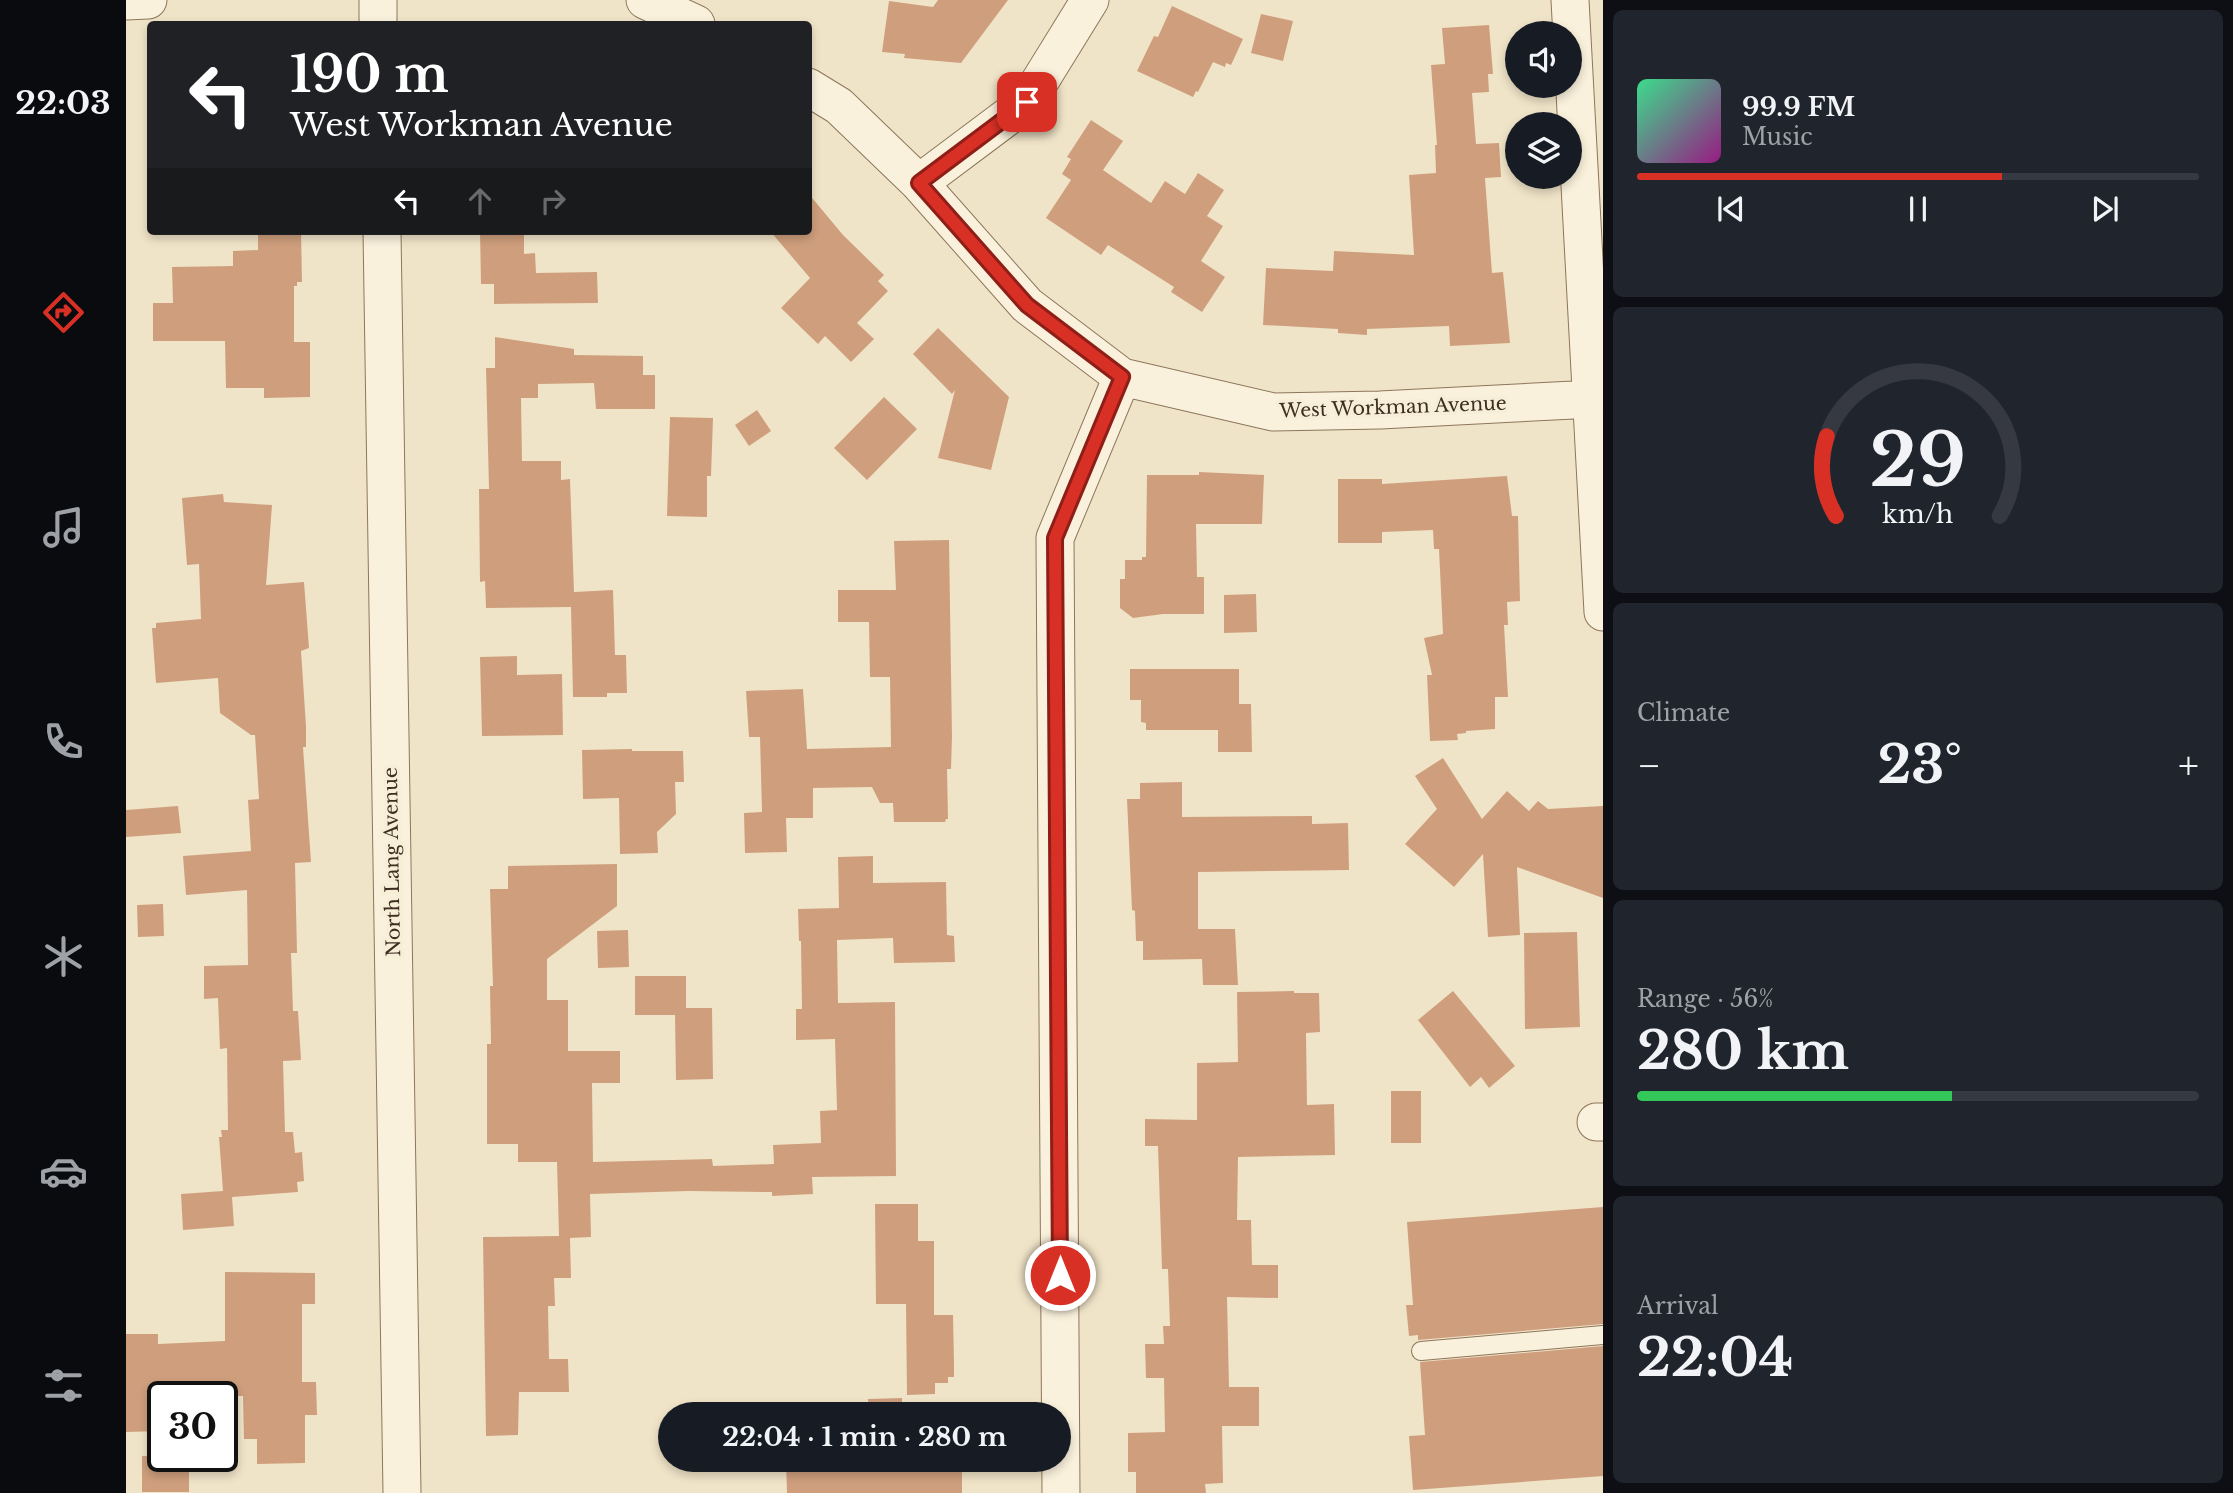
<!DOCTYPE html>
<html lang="en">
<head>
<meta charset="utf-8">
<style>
	body { margin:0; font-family:"Libre Baskerville",serif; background:#20242c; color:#f1f3f6; height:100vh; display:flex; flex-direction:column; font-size:26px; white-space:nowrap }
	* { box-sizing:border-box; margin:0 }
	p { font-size:23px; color:#9ea1a6 }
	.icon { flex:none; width:38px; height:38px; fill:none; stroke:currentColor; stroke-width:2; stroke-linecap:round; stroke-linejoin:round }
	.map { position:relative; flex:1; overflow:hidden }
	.panel { display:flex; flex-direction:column; gap:10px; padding:10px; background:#0d0f14; width:630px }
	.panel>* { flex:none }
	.hud { position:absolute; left:21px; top:21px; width:665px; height:214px; border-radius:7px; box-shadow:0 4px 10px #0003; background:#202124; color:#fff; overflow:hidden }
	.controls { position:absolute; left:1379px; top:21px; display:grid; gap:14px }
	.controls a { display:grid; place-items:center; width:77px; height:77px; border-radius:50%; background:#171b24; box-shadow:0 4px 10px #0003; font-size:35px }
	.speed { position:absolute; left:21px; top:1381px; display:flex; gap:14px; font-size:35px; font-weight:700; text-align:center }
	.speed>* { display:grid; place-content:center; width:91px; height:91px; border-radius:50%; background:#171b24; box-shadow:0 4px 10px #0003; line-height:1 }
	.speed .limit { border:4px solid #111; border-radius:10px; background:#fff; color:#111 }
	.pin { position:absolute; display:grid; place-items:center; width:60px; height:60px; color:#fff; margin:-30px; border-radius:14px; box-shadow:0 4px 10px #0006 }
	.me { position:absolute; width:77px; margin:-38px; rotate:0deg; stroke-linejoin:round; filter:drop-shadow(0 0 5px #0008) }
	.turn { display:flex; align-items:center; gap:24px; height:147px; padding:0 28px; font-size:32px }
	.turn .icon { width:91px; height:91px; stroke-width:2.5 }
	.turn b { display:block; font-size:49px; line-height:60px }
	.lanes { display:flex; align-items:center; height:66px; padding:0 28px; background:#0003; justify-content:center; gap:35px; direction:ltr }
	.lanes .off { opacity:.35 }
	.big { font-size:52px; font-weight:700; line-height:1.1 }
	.panel .widget { flex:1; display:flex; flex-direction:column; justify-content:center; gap:10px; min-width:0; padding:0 24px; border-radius:10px; background:#20242c }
	.panel .dial { align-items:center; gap:0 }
	.dial svg { height:182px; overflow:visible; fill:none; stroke:#363941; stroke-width:7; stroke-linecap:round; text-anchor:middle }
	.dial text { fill:#f1f3f6; stroke:none }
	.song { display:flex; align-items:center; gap:21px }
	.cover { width:84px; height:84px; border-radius:10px; background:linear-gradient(135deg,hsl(150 70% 55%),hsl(310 70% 35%)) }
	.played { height:7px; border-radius:4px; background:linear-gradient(90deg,#d93025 65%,#363941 65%) }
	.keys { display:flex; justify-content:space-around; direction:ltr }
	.heat { display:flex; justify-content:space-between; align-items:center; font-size:38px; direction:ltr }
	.charge { height:10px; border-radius:5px; background:linear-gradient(90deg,#34c759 56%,#363941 0) }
	.trip { position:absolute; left:532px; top:1402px; width:413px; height:70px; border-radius:35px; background:#171b24; box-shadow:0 4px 10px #0003; font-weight:700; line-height:70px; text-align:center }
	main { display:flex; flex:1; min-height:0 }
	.tabs { display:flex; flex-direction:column; width:126px; justify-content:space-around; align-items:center; background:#090b0e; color:#9ea1a6 }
	.tabs .icon { width:49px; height:49px }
	.tabs .selected { color:#d93025 }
	.tabs b { font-size:32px; color:#f1f3f6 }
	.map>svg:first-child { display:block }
	.building { fill:#cf9f7d }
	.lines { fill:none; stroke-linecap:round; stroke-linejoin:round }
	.service-casing { stroke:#8d765c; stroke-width:20 }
	.minor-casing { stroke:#8d765c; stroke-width:39 }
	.service { stroke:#faf1dc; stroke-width:18 }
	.minor { stroke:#faf1dc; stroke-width:37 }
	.route-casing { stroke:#8d1f18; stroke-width:18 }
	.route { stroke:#d93025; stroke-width:12 }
	.labels { text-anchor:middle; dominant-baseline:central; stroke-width:7; stroke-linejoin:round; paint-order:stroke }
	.street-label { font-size:19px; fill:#3d2e20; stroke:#f7eed8 }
</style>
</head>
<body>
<main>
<nav class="tabs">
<b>22:03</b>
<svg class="icon selected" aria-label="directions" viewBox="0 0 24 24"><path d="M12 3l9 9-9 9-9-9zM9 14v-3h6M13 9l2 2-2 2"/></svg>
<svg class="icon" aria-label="music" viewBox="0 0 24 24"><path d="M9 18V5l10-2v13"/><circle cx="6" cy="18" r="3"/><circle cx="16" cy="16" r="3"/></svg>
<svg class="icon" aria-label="phone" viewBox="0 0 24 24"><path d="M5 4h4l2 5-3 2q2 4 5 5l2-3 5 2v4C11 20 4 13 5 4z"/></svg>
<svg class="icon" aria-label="climate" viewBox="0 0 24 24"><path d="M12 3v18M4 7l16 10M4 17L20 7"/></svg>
<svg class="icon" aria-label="car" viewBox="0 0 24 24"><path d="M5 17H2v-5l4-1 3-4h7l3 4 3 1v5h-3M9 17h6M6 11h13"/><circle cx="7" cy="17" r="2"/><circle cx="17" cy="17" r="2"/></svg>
<svg class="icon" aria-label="filters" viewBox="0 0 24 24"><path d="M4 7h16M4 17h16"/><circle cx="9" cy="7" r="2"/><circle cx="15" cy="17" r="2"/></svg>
</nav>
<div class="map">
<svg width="1477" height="1493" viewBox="0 0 1477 1493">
	<rect width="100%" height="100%" fill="#f0e4c8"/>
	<path class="building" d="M 812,0 L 882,0 L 835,63 L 778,58 L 779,54 L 756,52 L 763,1 L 807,7 Z
		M 1046,6 L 1117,39 L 1105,65 L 1100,63 L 1099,67 L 1087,62 L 1072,92 L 1070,91 L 1067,97 L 1011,71 L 1028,36 L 1032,37 Z
		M 1135,14 L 1167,21 L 1157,61 L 1125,53 Z
		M 1363,25 L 1367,74 L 1362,74 L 1363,92 L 1346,93 L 1350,144 L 1373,143 L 1375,177 L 1359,178 L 1366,273 L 1377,272 L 1384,343 L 1324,346 L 1323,326 L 1241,329 L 1241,335 L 1212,333 L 1212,329 L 1137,325 L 1140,268 L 1207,271 L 1208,251 L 1288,255 L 1283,175 L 1310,173 L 1309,145 L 1311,145 L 1305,65 L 1319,64 L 1316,28 Z
		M 965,120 L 997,141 L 977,170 L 1025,203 L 1039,181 L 1059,194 L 1072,173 L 1098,190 L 1081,216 L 1097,226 L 1075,261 L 1099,277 L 1076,312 L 1045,292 L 1048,287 L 982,245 L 975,255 L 920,218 L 945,180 L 936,174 L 945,159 L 941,157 Z
		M 682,193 L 717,235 L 758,275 L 752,281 L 762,291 L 731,323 L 748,339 L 725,362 L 699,336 L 692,344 L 655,308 L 684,278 L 644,231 L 682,231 Z
		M 132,231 L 175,231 L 176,282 L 171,282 L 171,286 L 168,286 L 168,342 L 184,342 L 184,397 L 138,398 L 138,388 L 100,388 L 99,341 L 27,341 L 27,303 L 47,303 L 46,267 L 107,266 L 107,251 L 132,250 Z
		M 354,231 L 398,231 L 398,254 L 409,253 L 410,273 L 471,272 L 472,303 L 368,304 L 368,284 L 355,284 Z
		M 812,328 L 883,397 L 865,470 L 812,458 L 829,390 L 826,394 L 787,354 Z
		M 369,337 L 448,349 L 448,355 L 517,356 L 517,375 L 529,375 L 529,409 L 470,409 L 468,383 L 412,384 L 412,398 L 395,398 L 396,461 L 435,461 L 435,480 L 444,479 L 448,592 L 487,590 L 489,655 L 500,655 L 501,693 L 481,693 L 481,697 L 447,697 L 445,607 L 360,608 L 359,581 L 354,582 L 353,489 L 363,489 L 360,368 L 369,368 Z
		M 758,397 L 791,429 L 741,480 L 708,448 Z
		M 631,410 L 645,431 L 623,446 L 609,425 Z
		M 544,417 L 587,418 L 585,476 L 581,476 L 581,517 L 541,516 Z
		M 1073,472 L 1138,475 L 1136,524 L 1070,524 L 1071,577 L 1078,577 L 1078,614 L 1037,614 L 1007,618 L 994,608 L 994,579 L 999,579 L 999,560 L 1016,560 L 1016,557 L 1020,557 L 1021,475 L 1073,475 Z
		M 1381,476 L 1386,516 L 1392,516 L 1394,601 L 1381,602 L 1382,625 L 1378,625 L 1382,697 L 1369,697 L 1369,729 L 1340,731 L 1340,733 L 1331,734 L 1332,740 L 1304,741 L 1301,675 L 1306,675 L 1298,638 L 1317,634 L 1313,549 L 1308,549 L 1307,530 L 1256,532 L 1256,543 L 1212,543 L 1212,479 L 1256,479 L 1256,484 Z
		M 97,494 L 98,502 L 146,505 L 140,585 L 178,582 L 183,648 L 175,651 L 180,726 L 180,747 L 177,747 L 185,862 L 169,863 L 171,953 L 165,953 L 167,1011 L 172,1011 L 175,1060 L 157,1061 L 159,1132 L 167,1132 L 169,1153 L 176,1152 L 178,1181 L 171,1182 L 172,1192 L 106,1197 L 108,1226 L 57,1230 L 55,1194 L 97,1191 L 93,1137 L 96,1137 L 95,1130 L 102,1130 L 101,1048 L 94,1049 L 92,998 L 78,999 L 78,966 L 122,965 L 121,890 L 60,895 L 57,856 L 125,851 L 122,800 L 133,799 L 129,735 L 125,735 L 94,713 L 92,678 L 30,683 L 26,628 L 30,628 L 30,623 L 75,619 L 73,564 L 61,565 L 56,498 Z
		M 823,540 L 826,737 L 825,769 L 821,769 L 822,819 L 820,819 L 819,822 L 768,822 L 767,803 L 754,803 L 746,787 L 687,788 L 687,818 L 660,818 L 661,852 L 619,853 L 618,813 L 636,812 L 634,737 L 623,737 L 620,691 L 677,689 L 681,749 L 765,747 L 764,677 L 744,677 L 743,622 L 712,622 L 712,590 L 770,590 L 768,541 Z
		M 1130,594 L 1131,632 L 1098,633 L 1098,595 Z
		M 391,656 L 391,675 L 436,674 L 437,735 L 356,736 L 354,657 Z
		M 1004,669 L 1113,669 L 1113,704 L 1125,704 L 1126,752 L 1092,752 L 1092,730 L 1020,730 L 1020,723 L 1015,722 L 1015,700 L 1004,700 Z
		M 506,749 L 506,751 L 557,751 L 558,782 L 549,782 L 550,814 L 531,832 L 532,853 L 494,854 L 493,798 L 457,799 L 456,750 Z
		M 1317,758 L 1356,819 L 1381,791 L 1403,811 L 1412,801 L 1422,809 L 1477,806 L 1477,898 L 1391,867 L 1394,935 L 1362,937 L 1357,854 L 1328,887 L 1279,844 L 1311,809 L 1289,776 Z
		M 1056,782 L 1056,817 L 1186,816 L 1186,824 L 1222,823 L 1223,870 L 1072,872 L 1072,929 L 1109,929 L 1112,985 L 1077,985 L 1076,959 L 1017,960 L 1017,941 L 1010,941 L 1009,911 L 1006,910 L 1001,799 L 1014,799 L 1014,783 Z
		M 52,806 L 55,833 L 0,837 L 0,810 Z
		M 747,856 L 747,883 L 820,882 L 821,935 L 828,936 L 829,962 L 768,963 L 767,938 L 711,940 L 712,1003 L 769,1002 L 770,1176 L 686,1177 L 687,1194 L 646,1196 L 646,1192 L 562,1191 L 464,1194 L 465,1237 L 444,1238 L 445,1278 L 428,1278 L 429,1306 L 422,1306 L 423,1359 L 442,1359 L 443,1392 L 393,1392 L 392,1435 L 360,1436 L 357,1237 L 433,1236 L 431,1162 L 392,1162 L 392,1144 L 361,1144 L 361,1044 L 365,1044 L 364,986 L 367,986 L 364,889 L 382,889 L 382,866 L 491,864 L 491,906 L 421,959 L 421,1000 L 442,1000 L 442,1051 L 494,1051 L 494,1083 L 466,1083 L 467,1162 L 586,1159 L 587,1166 L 648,1164 L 647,1145 L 695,1143 L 694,1111 L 711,1110 L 709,1039 L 670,1040 L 670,1009 L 676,1009 L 675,941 L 673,941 L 672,909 L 713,908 L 712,857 Z
		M 37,904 L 38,936 L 12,937 L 11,905 Z
		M 502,930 L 503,967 L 472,968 L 471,931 Z
		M 1451,932 L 1454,1027 L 1399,1029 L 1398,933 Z
		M 509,976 L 560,976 L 560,1008 L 586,1008 L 587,1079 L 550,1080 L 549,1015 L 509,1015 Z
		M 1168,991 L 1168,993 L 1193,993 L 1194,1032 L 1180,1033 L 1181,1105 L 1208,1104 L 1209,1155 L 1112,1157 L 1111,1220 L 1125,1220 L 1126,1265 L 1152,1265 L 1152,1298 L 1101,1297 L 1103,1387 L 1133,1387 L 1133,1426 L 1096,1426 L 1097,1483 L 1079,1484 L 1080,1493 L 1010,1493 L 1010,1472 L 1002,1472 L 1002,1433 L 1039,1432 L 1038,1378 L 1020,1378 L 1019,1344 L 1038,1344 L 1037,1326 L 1044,1326 L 1042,1269 L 1036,1269 L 1032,1146 L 1019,1146 L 1019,1119 L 1071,1120 L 1071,1063 L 1112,1062 L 1111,992 Z
		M 1327,991 L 1389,1066 L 1363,1088 L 1355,1077 L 1344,1087 L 1292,1020 Z
		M 1265,1091 L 1295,1091 L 1295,1143 L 1265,1143 Z
		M 749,1204 L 792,1204 L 792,1241 L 808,1241 L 808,1315 L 827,1315 L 828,1363 L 828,1377 L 822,1377 L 822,1383 L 809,1383 L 809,1394 L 781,1395 L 780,1304 L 750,1304 Z
		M 1477,1207 L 1477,1324 L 1292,1340 L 1292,1335 L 1283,1336 L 1280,1305 L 1287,1305 L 1281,1222 Z
		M 99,1272 L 189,1273 L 189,1304 L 176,1304 L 176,1382 L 190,1382 L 191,1415 L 179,1415 L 179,1463 L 131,1464 L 131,1439 L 118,1439 L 117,1396 L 37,1396 L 37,1431 L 0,1432 L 0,1334 L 32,1334 L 32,1344 L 99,1341 Z
		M 1477,1346 L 1477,1476 L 1287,1490 L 1283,1436 L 1299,1435 L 1294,1362 Z
		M 776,1398 L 776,1414 L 743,1414 L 742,1399 Z
		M 16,1456 L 63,1456 L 63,1492 L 16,1492 Z
		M 660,1460 L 836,1460 L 836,1493 L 661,1493 Z"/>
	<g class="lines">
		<g class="service-casing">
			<path id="service" d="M 1295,1351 L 1477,1335"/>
		</g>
		<g class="minor-casing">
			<path id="minor" d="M 252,0 L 252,24
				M 519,0 L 570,24
				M 1444,0 L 1477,612
				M 0,1 L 22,0
				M 682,87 L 713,106 L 793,183 L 901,305 L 996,377 L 1147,412 L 1254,410 L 1467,399
				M 793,183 L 901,102 L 964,0
				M 256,231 L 276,1493
				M 1470,1122 L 1477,1122
				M 935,1493 L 929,538 L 996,377"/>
		</g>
		<use href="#service" class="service"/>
		<use href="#minor" class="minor"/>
	</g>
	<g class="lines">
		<g class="route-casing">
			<path id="route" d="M 901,102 L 793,183 L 901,305 L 996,377 L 929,538 L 934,1275"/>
		</g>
		<use href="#route" class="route"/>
	</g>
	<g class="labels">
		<g class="street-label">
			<text transform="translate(1267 407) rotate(-2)">West Workman Avenue</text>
			<text transform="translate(266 862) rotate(-91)">North Lang Avenue</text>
		</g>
	</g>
</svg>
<div class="controls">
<a><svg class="icon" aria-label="sound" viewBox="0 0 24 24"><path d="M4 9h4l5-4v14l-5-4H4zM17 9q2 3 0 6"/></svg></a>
<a><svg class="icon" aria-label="layers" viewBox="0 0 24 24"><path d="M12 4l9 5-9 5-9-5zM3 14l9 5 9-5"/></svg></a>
</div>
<div class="speed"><div class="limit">30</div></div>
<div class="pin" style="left:901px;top:102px;background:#d93025"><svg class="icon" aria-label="arrive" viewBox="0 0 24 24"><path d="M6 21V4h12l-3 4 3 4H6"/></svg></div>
<svg class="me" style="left:934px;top:1275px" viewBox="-20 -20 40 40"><circle r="17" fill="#d93025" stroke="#fff" stroke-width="3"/><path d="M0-11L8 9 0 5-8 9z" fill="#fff"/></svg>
<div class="trip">22:04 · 1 min · 280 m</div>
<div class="hud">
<div class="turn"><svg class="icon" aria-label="left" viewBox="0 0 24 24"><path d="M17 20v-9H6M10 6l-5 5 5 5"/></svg><div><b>190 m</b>West Workman Avenue</div></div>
<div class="lanes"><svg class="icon" aria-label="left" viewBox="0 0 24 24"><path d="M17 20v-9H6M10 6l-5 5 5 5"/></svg><svg class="icon off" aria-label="ahead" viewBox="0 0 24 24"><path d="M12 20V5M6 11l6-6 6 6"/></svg><svg class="icon off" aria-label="right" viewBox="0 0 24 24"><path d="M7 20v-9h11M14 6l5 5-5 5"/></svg></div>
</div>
</div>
<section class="panel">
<div class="widget">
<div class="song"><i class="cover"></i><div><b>99.9 FM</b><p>Music</p></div></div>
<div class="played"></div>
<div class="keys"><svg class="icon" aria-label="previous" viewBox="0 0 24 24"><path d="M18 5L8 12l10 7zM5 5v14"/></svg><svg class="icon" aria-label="pause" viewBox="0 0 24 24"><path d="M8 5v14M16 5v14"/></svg><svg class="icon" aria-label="next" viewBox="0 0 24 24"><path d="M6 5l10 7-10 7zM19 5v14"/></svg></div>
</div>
<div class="widget dial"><svg viewBox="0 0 100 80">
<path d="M14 69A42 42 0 1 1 86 69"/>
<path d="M14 69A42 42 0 0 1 10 34" stroke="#d93025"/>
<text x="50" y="56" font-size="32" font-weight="700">29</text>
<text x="50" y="72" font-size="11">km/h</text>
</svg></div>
<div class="widget"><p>Climate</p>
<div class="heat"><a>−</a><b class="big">23°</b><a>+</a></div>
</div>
<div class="widget"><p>Range · 56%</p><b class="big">280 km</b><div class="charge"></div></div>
<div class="widget"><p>Arrival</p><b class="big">22:04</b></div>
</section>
</main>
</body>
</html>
